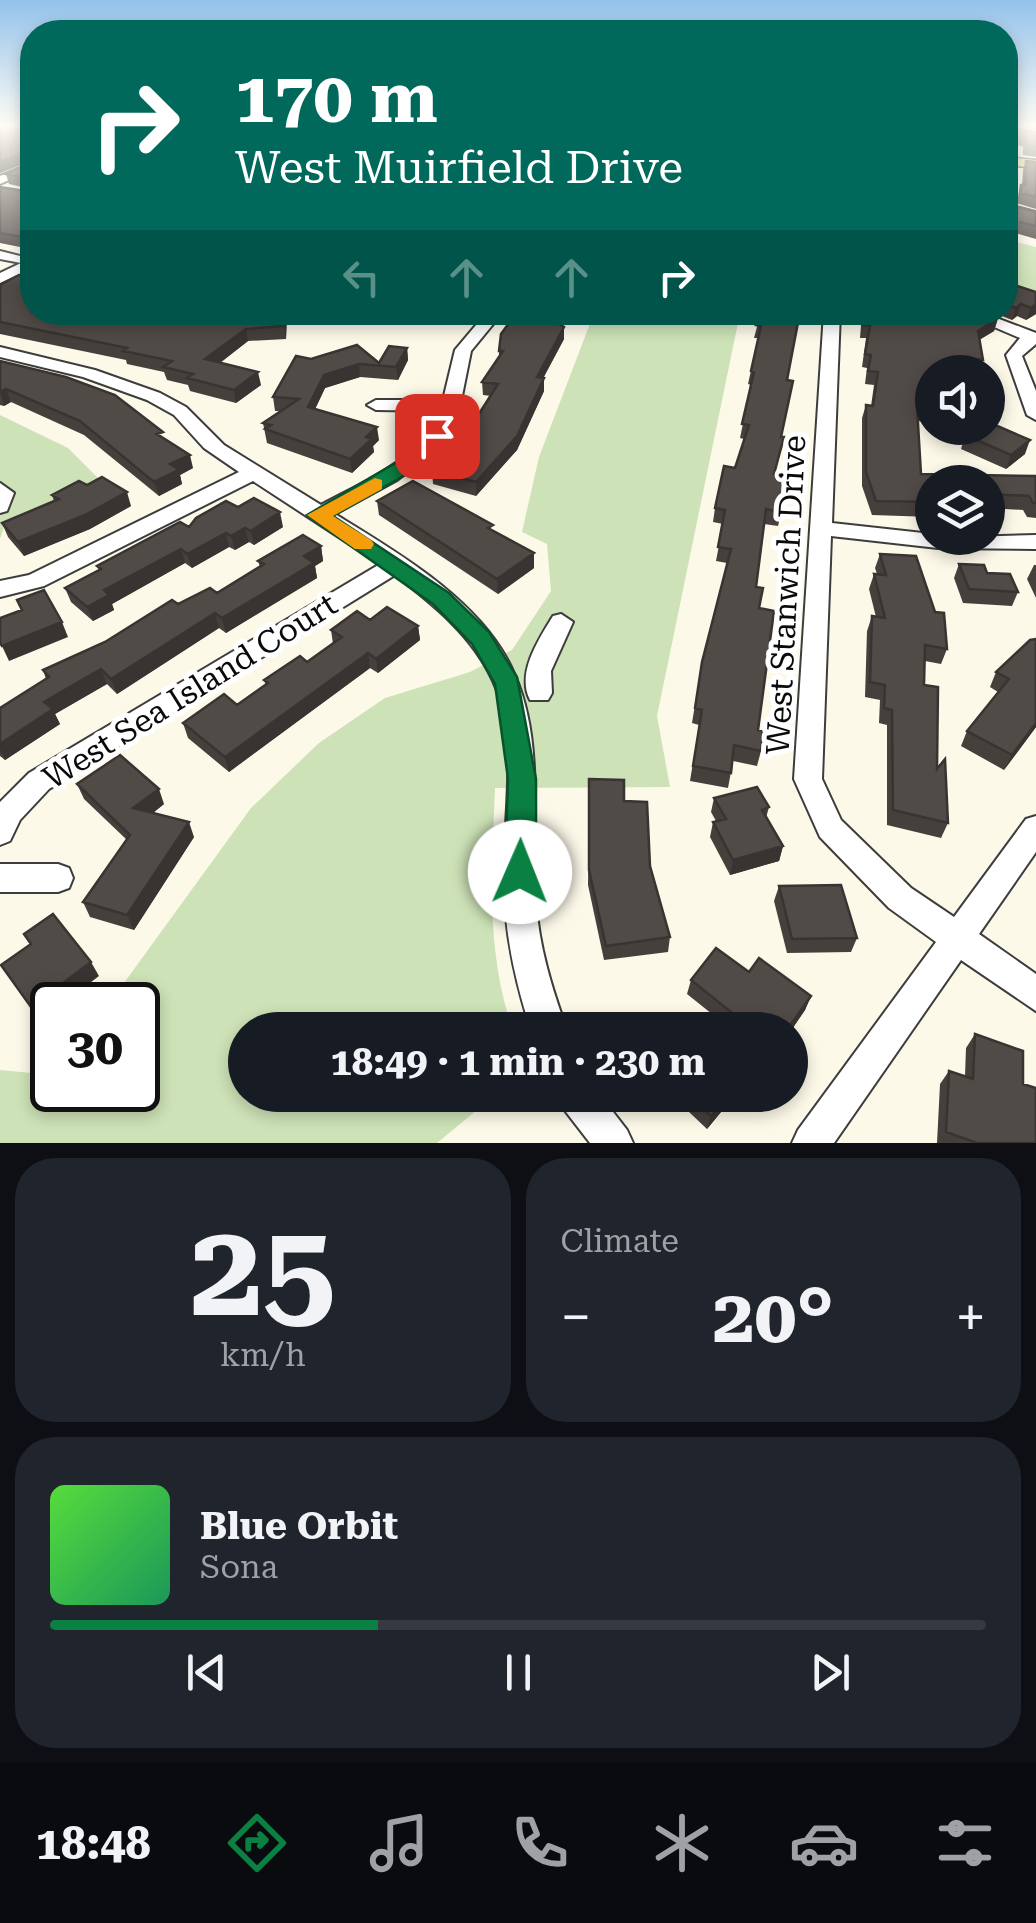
<!DOCTYPE html>
<html lang="en">
<head>
<meta charset="utf-8">
<style>
	body { margin:0; font-family:"Roboto Serif",serif; background:#20242c; color:#f1f3f6; height:100vh; display:flex; flex-direction:column; font-size:38px; white-space:nowrap }
	* { box-sizing:border-box; margin:0 }
	p { font-size:32px; color:#9ea1a6 }
	.icon { flex:none; width:55px; height:55px; fill:none; stroke:currentColor; stroke-width:2; stroke-linecap:round; stroke-linejoin:round }
	.map { position:relative; height:1143px; overflow:hidden }
	.side { display:flex; flex-direction:column; gap:15px; padding:15px; background:#0d0f14; flex:1 }
	.side>* { flex:none }
	.hud { position:absolute; left:20px; top:20px; width:998px; height:305px; border-radius:40px; box-shadow:0 5px 15px #0003; background:#00695c; color:#fff; overflow:hidden }
	.fabs { position:absolute; left:915px; top:355px; display:grid; gap:20px }
	.fabs a { display:grid; place-items:center; width:90px; height:90px; border-radius:50%; background:#171b24; box-shadow:0 5px 15px #0003; font-size:50px }
	.speed { position:absolute; left:30px; top:982px; display:flex; gap:20px; font-size:50px; font-weight:700; text-align:center }
	.speed>* { display:grid; place-content:center; width:130px; height:130px; border-radius:50%; background:#171b24; box-shadow:0 5px 15px #0003; line-height:1 }
	.speed .limit { border:5px solid #111; border-radius:15px; background:#fff; color:#111 }
	.pin { position:absolute; display:grid; place-items:center; width:85px; height:85px; color:#fff; margin:-42px; border-radius:20px; box-shadow:0 5px 15px #0006 }
	.me { position:absolute; width:110px; margin:-55px; rotate:1deg; stroke-linejoin:round; filter:drop-shadow(0 0 8px #0008) }
	.turn { display:flex; align-items:center; gap:35px; height:210px; padding:0 50px; font-size:45px }
	.turn .icon { width:130px; height:130px; stroke-width:2.5 }
	.turn b { display:block; font-size:70px; line-height:85px }
	.lanes { display:flex; align-items:center; height:95px; padding:0 50px; background:#0003; justify-content:center; gap:50px; direction:ltr }
	.lanes .off { opacity:.35 }
	.big { font-size:75px; font-weight:700; line-height:1.1 }
	.side .card { flex:1; display:flex; flex-direction:column; justify-content:center; gap:15px; min-width:0; padding:0 35px; border-radius:40px; background:#20242c }
	.side .dial { align-items:center; gap:0 }
	.dial b { font-size:130px; line-height:1 }
	.song { display:flex; align-items:center; gap:30px }
	.cover { width:120px; height:120px; border-radius:15px; background:linear-gradient(135deg,hsl(110 70% 55%),hsl(150 70% 35%)) }
	.played { height:10px; border-radius:5px; background:linear-gradient(90deg,#0b8043 35%,#363941 35%) }
	.keys { display:flex; justify-content:space-around; direction:ltr }
	.heat { display:flex; justify-content:space-between; align-items:center; font-size:55px; direction:ltr }
	.side .tiles { flex:1; display:grid; gap:15px; grid-template-columns:1fr 1fr }
	.card:last-child { grid-column:span 2 }
	.trip { position:absolute; left:228px; top:1012px; width:580px; height:100px; border-radius:50px; background:#171b24; box-shadow:0 5px 15px #0003; font-weight:700; line-height:100px; text-align:center }
	.dock { display:flex; height:160px; justify-content:space-around; align-items:center; background:#090b0e; color:#9ea1a6 }
	.dock .icon { width:70px; height:70px }
	.dock .current { color:#0b8043 }
	.dock b { font-size:45px; color:#f1f3f6 }
	.map>svg:first-child { display:block }
	.green { fill:#cde2b7 }
	.lines { fill:none; stroke-linecap:round; stroke-linejoin:round }
	.minor-casing { stroke:#3d3d3d; stroke-width:4 }
	.major-casing { stroke:#1b1b1b; stroke-width:3 }
	.minor { fill:#fff; fill-rule:evenodd }
	.major { fill:#e8cd6d; fill-rule:evenodd }
	.wall { fill:#46403d }
	.shaded-wall { fill:#393432 }
	.building { fill:#514b47; stroke:#393432; stroke-width:2.5 }
	.route { fill:#0b8043; stroke:#07532c; stroke-width:2.5 }
	.slow { fill:#f59e0b }
	.labels { text-anchor:middle; dominant-baseline:central; stroke-width:10; stroke-linejoin:round; paint-order:stroke }
	.street-label { font-size:32px; fill:#0a0a0a; stroke:#fff }
</style>
</head>
<body>
<div class="map">
<svg width="1036" height="1143" viewBox="0 0 1036 1143">
	<rect width="100%" height="100%" fill="#fcf9e9"/>
	<path class="green" d="M 1005,239 L 1036,247 L 1036,298 L 1005,287 Z
		M 594,313 L 740,313 L 657,716 L 670,787 L 495,788 C 492,869 485,952 513,1030 L 245,1030 L 245,1095 L 495,1095 L 437,1143 L 0,1143 L 0,1070 L 52,1075 L 52,1090 L 138,1090 L 138,1005 L 108,1005 L 251,808 L 319,743 L 385,698 L 470,672 L 512,650 L 551,591 L 547,544 L 522,532 L 539,457 Z
		M 0,415 L 68,448 L 99,479 L 6,521 L 0,539 Z"/>
	<g class="lines">
		<g class="minor-casing">
			<path id="minor" d="M 32,163 L 32,170 L 0,184 L 0,176 Z
				M 1005,204 L 1036,212 L 1036,220 L 1005,212 Z
				M 0,251 L 32,259 L 32,268 L 0,283 L 0,273 L 21,263 L 0,259 Z
				M 487,312 L 503,312 L 471,351 L 458,416 L 435,450 L 397,480 L 335,514 C 392,549 464,591 501,649 C 550,726 529,818 536,903 C 539,947 552,989 567,1030 L 531,1030 C 515,981 504,931 504,879 C 503,817 520,740 493,681 C 473,636 433,604 395,575 L 49,789 L 20,820 L 10,841 L 0,845 L 0,802 L 29,773 L 380,564 L 253,481 L 44,586 L 0,597 L 0,581 L 29,575 L 239,472 L 204,448 L 174,415 L 147,400 L 83,377 L 0,357 L 0,347 L 95,370 L 160,393 L 186,407 L 224,445 L 321,505 C 363,482 421,459 441,411 L 376,410 L 367,405 L 376,400 L 443,400 L 455,350 Z
				M 824,312 L 840,312 L 832,523 L 932,534 L 932,538 L 1036,535 L 1036,549 L 938,548 L 831,536 L 822,779 L 841,820 L 911,888 L 954,917 L 1026,819 L 1036,816 L 1036,852 L 979,934 L 1036,974 L 1036,1011 L 961,960 L 834,1143 L 792,1143 L 798,1130 L 936,942 L 889,908 L 820,837 L 794,779 Z
				M 959,312 L 981,312 L 1036,333 L 1036,344 L 1022,356 L 1036,391 L 1036,420 L 1027,415 L 1006,355 L 1020,338 Z
				M 0,483 L 14,493 L 7,511 L 0,513 Z
				M 561,614 L 573,622 L 551,671 L 552,693 L 548,700 L 530,700 C 516,673 539,639 553,616 Z
				M 0,864 L 58,864 L 69,868 L 73,878 L 69,888 L 58,892 L 0,892 Z
				M 558,1095 L 600,1095 L 627,1130 L 633,1143 L 590,1143 L 563,1108 Z"/>
		</g>
		<g class="major-casing">
			<path id="major" d="M 1005,157 L 1036,160 L 1036,168 L 1005,165 Z"/>
		</g>
		<use href="#minor" class="minor"/>
		<use href="#major" class="major"/>
	</g>
	<path class="wall" d="M 32,126 L 32,244 L 25,248 L 0,243 L 0,187 L 31,192 L 31,189 L 9,184 L 6,174 L 30,163 L 31,161 L 0,173 Z
		M 1005,126 L 1036,132 L 1036,157 L 1023,155 L 1023,146 L 1005,144 Z
		M 1015,126 L 1036,126 L 1036,129 Z
		M 1026,161 L 1036,162 L 1036,209 L 1016,203 L 1021,185 L 1022,185 L 1023,170 Z
		M 1018,207 L 1036,212 L 1036,239 L 1012,232 Z
		M 1005,282 L 1036,292 L 1036,314 L 1026,320 L 1017,316 L 1012,320 L 992,312 L 1005,312 Z
		M 0,285 L 32,312 L 287,312 L 286,339 L 248,341 L 220,363 L 261,385 L 236,403 L 190,391 L 188,385 L 167,380 L 164,372 L 127,364 L 126,360 L 0,334 Z
		M 290,312 L 322,312 L 316,317 Z
		M 761,312 L 787,380 L 781,437 L 784,437 L 775,474 L 785,496 L 778,526 L 764,524 L 756,587 L 759,608 L 758,730 L 761,751 L 757,766 L 733,761 L 728,788 L 690,781 L 699,725 L 692,723 L 702,662 L 727,563 L 716,561 L 723,524 L 713,522 L 715,508 L 735,468 L 744,439 L 740,438 L 751,385 L 748,384 L 758,338 L 754,338 Z
		M 862,312 L 983,312 L 998,318 L 994,331 L 979,340 L 983,360 L 978,372 L 932,372 L 932,423 L 918,421 L 921,474 L 1036,476 L 1036,518 L 1027,517 L 1023,510 L 988,508 L 988,482 L 932,482 L 932,517 L 872,515 L 862,486 L 862,418 L 866,405 L 871,406 L 874,385 L 865,384 L 867,368 L 862,367 L 866,338 L 860,338 Z
		M 561,325 L 564,339 L 543,378 L 544,391 L 517,450 L 476,496 L 433,484 L 432,470 L 456,450 L 491,396 L 483,395 L 482,382 L 499,357 L 499,351 Z
		M 407,348 L 408,360 L 398,380 L 360,377 L 325,388 L 315,409 L 379,440 L 373,446 L 374,452 L 352,473 L 267,443 L 263,423 L 281,411 L 275,411 L 273,397 L 311,359 L 379,363 Z
		M 0,361 L 165,439 L 193,468 L 180,475 L 182,484 L 159,496 L 84,435 L 11,402 L 4,406 L 0,405 Z
		M 966,428 L 988,428 L 1025,454 L 1006,469 L 961,449 L 965,435 L 975,429 Z
		M 87,485 L 131,506 L 90,529 L 24,556 L 8,537 L 2,523 L 54,501 L 52,495 Z
		M 377,501 L 494,531 L 534,553 L 534,568 L 498,594 L 379,515 Z
		M 238,507 L 283,527 L 254,545 L 249,542 L 235,550 L 229,547 L 192,568 L 185,563 L 112,604 L 114,610 L 93,621 L 71,602 L 65,588 L 99,570 L 97,566 Z
		M 321,546 L 323,561 L 315,566 L 317,578 L 226,633 L 219,628 L 117,694 L 107,684 L 55,714 L 60,724 L 5,760 L 0,756 L 0,708 L 46,679 L 43,670 L 105,642 L 178,604 L 217,593 L 260,567 L 258,561 Z
		M 880,554 L 947,649 L 941,664 L 925,661 L 924,685 L 937,769 L 948,823 L 941,838 L 887,825 L 887,725 L 879,723 L 880,700 L 865,697 L 867,631 L 872,616 L 876,617 L 869,589 L 874,574 L 877,574 L 875,568 Z
		M 959,564 L 987,573 L 1018,592 L 1012,606 L 963,603 L 954,578 Z
		M 1034,565 L 1036,565 L 1036,598 L 1027,579 Z
		M 370,620 L 418,626 L 420,640 L 378,673 L 370,668 L 229,772 L 188,738 L 183,723 L 237,705 L 266,685 L 264,680 L 307,662 L 333,644 L 331,630 Z
		M 1030,640 L 1036,727 L 1004,770 L 961,746 L 967,731 L 998,692 L 990,687 L 996,672 Z
		M 589,779 L 624,801 L 650,866 L 670,937 L 668,952 L 604,960 L 588,885 Z
		M 77,784 L 164,804 L 153,813 L 194,837 L 134,930 L 90,917 L 83,902 L 127,840 L 84,799 Z
		M 714,798 L 769,807 L 766,818 L 783,846 L 779,861 L 730,875 L 710,837 L 713,822 L 716,821 L 711,812 Z
		M 779,886 L 857,938 L 851,952 L 787,953 L 774,901 Z
		M 749,972 L 811,996 L 805,1010 L 790,1032 L 790,1030 L 732,1030 L 687,994 L 691,980 Z
		M 975,1034 L 1023,1084 L 1036,1143 L 937,1143 L 940,1084 L 949,1071 L 965,1076 L 966,1048 Z
		M 671,1095 L 735,1095 L 707,1129 Z"/>
	<path class="shaded-wall" d="M 31,150 L 32,160 L 0,173 L 0,162 Z
		M 32,231 L 32,244 L 25,248 L 22,237 Z
		M 1021,304 L 1017,316 L 1012,320 L 1016,308 Z
		M 1036,304 L 1036,314 L 1026,320 L 1031,308 Z
		M 284,312 L 287,312 L 286,339 L 284,326 Z
		M 562,312 L 569,312 L 555,335 L 556,322 Z
		M 998,318 L 994,331 L 974,343 L 978,331 Z
		M 564,327 L 564,339 L 537,390 L 537,377 Z
		M 246,329 L 248,341 L 208,372 L 205,359 Z
		M 407,348 L 408,360 L 398,380 L 396,367 Z
		M 359,364 L 360,377 L 325,388 L 310,420 L 308,407 L 324,375 Z
		M 258,372 L 261,385 L 236,403 L 234,390 Z
		M 544,378 L 544,391 L 517,450 L 476,496 L 476,482 Z
		M 6,389 L 11,402 L 4,406 L 0,392 Z
		M 377,427 L 379,440 L 373,446 L 374,452 L 352,473 L 350,459 L 366,437 Z
		M 1030,440 L 1025,454 L 1006,469 L 1011,455 Z
		M 190,455 L 193,468 L 180,475 L 182,484 L 159,496 L 154,482 L 170,464 Z
		M 127,492 L 131,506 L 90,529 L 24,556 L 18,542 Z
		M 280,512 L 283,527 L 254,545 L 251,531 Z
		M 245,528 L 249,542 L 235,550 L 231,536 Z
		M 226,533 L 229,547 L 192,568 L 187,554 Z
		M 321,546 L 323,561 L 315,566 L 317,578 L 226,633 L 222,618 L 304,556 Z
		M 181,549 L 185,563 L 112,604 L 114,610 L 93,621 L 87,607 L 104,590 Z
		M 534,553 L 534,568 L 498,594 L 497,579 Z
		M 215,613 L 219,628 L 117,694 L 111,679 Z
		M 62,622 L 68,637 L 9,661 L 2,646 Z
		M 418,626 L 420,640 L 378,673 L 376,659 Z
		M 368,653 L 370,668 L 229,772 L 225,757 Z
		M 101,669 L 107,684 L 55,714 L 60,724 L 5,760 L 0,750 L 0,744 L 44,702 Z
		M 1036,723 L 1036,727 L 1004,770 L 1012,755 Z
		M 159,789 L 164,804 L 140,823 L 133,808 Z
		M 189,822 L 194,837 L 134,930 L 127,915 Z
		M 783,846 L 779,861 L 730,875 L 733,860 Z
		M 91,962 L 99,976 L 61,1005 L 52,1005 L 52,1011 L 40,1021 L 31,1007 Z
		M 811,996 L 805,1010 L 790,1032 L 790,1030 L 788,1030 L 788,1028 Z
		M 728,1095 L 735,1095 L 707,1129 L 711,1116 Z"/>
	<path class="building" d="M 0,126 L 32,126 L 32,231 L 22,237 L 0,233 L 0,187 L 31,192 L 32,179 L 6,174 L 30,163 L 31,150 L 0,162 Z
		M 1005,126 L 1036,132 L 1036,147 L 1026,145 L 1026,137 L 1005,134 Z
		M 1026,161 L 1036,162 L 1036,197 L 1020,193 L 1021,185 L 1025,185 Z
		M 1018,207 L 1036,212 L 1036,226 L 1016,221 Z
		M 19,275 L 32,278 L 32,312 L 284,312 L 284,326 L 246,329 L 205,359 L 258,372 L 234,390 L 187,378 L 193,374 L 163,367 L 172,361 L 123,351 L 127,348 L 0,322 L 0,285 Z
		M 1005,282 L 1036,292 L 1036,304 L 1031,308 L 1021,304 L 1016,308 L 1005,304 Z
		M 517,312 L 562,312 L 556,322 L 564,327 L 537,377 L 544,378 L 517,436 L 476,482 L 432,470 L 451,449 L 456,450 L 498,384 L 482,382 L 503,351 L 499,351 L 501,334 Z
		M 761,312 L 800,312 L 787,380 L 793,381 L 781,437 L 784,437 L 774,474 L 787,476 L 785,496 L 781,512 L 766,509 L 756,587 L 763,588 L 759,608 L 774,611 L 758,730 L 763,731 L 761,751 L 734,745 L 731,773 L 693,766 L 702,710 L 695,708 L 702,662 L 731,549 L 718,547 L 725,510 L 715,508 L 724,466 L 735,468 L 749,425 L 742,424 L 754,372 L 751,371 L 761,326 L 756,325 Z
		M 864,312 L 983,312 L 998,318 L 978,331 L 983,360 L 974,359 L 976,372 L 932,372 L 932,409 L 917,407 L 921,474 L 1036,476 L 1036,503 L 1033,503 L 1029,496 L 988,494 L 988,482 L 932,482 L 932,502 L 876,501 L 866,472 L 866,405 L 873,406 L 878,372 L 868,371 L 871,355 L 865,354 L 870,326 L 863,325 Z
		M 357,345 L 379,363 L 389,346 L 407,348 L 396,367 L 359,364 L 324,375 L 308,407 L 377,427 L 366,437 L 372,439 L 350,459 L 265,429 L 271,425 L 263,423 L 299,399 L 273,397 L 296,356 L 311,359 Z
		M 0,361 L 66,377 L 115,395 L 163,432 L 157,434 L 190,455 L 170,464 L 179,470 L 154,482 L 80,421 L 6,389 L 0,392 Z
		M 988,422 L 1030,440 L 1011,455 L 965,435 L 977,428 L 988,428 Z
		M 102,477 L 127,492 L 85,515 L 18,542 L 2,523 L 59,499 L 52,495 L 79,481 L 87,485 Z
		M 413,481 L 493,525 L 488,528 L 534,553 L 497,579 L 377,501 Z
		M 254,498 L 280,512 L 251,531 L 245,528 L 231,536 L 226,533 L 187,554 L 181,549 L 104,590 L 109,595 L 87,607 L 65,588 L 101,569 L 97,566 L 180,522 L 189,527 L 196,518 L 226,501 L 238,507 Z
		M 303,535 L 321,546 L 304,556 L 314,563 L 222,618 L 215,613 L 111,679 L 101,669 L 44,702 L 53,709 L 0,744 L 0,708 L 49,677 L 43,670 L 105,642 L 172,600 L 178,604 L 210,588 L 217,593 L 264,564 L 258,561 Z
		M 880,554 L 916,556 L 935,612 L 944,613 L 947,649 L 925,645 L 924,685 L 938,687 L 937,769 L 945,759 L 948,823 L 893,810 L 892,710 L 884,708 L 885,685 L 870,682 L 872,616 L 885,618 L 874,574 L 886,575 Z
		M 959,564 L 984,565 L 987,573 L 1010,574 L 1018,592 L 969,589 Z
		M 44,590 L 62,622 L 2,646 L 0,643 L 0,618 L 22,610 L 17,600 Z
		M 387,607 L 418,626 L 376,659 L 368,653 L 225,757 L 183,723 L 224,694 L 237,705 L 268,683 L 264,680 L 300,656 L 307,662 L 342,637 L 331,630 L 357,611 L 370,620 Z
		M 1036,639 L 1036,723 L 1012,755 L 967,731 L 1009,679 L 996,672 L 1030,640 Z
		M 120,755 L 159,789 L 133,808 L 189,822 L 127,915 L 83,902 L 130,835 L 77,784 Z
		M 589,779 L 624,780 L 624,801 L 647,802 L 650,866 L 670,937 L 606,946 L 589,870 Z
		M 757,787 L 769,807 L 762,810 L 783,846 L 733,860 L 713,822 L 726,819 L 714,798 Z
		M 841,885 L 857,938 L 792,939 L 779,886 Z
		M 53,914 L 91,962 L 31,1007 L 1,965 L 31,944 L 24,934 Z
		M 716,948 L 749,972 L 759,958 L 811,996 L 788,1028 L 776,1019 L 768,1030 L 732,1030 L 741,1020 L 691,980 Z
		M 685,1023 L 693,1030 L 678,1030 Z
		M 975,1034 L 1023,1051 L 1023,1084 L 1036,1088 L 1036,1143 L 977,1143 L 946,1132 L 949,1071 L 973,1079 Z
		M 688,1095 L 728,1095 L 711,1116 Z"/>
	<linearGradient id="sky" x2="0" y2="1"><stop stop-color="#93c2ea"/><stop offset="0.44" stop-color="#fefcf5"/><stop offset="1" stop-color="#fefcf5" stop-opacity="0"/></linearGradient>
	<rect width="1036" height="286" fill="url(#sky)"/>
	<path class="route" d="M 437,430 L 446,436 L 412,471 L 333,516 L 449,593 L 489,632 L 517,677 L 536,779 L 536,872 L 531,881 L 520,885 L 510,881 L 505,872 L 508,779 L 495,684 L 472,644 L 433,604 L 307,515 L 397,462 Z"/>
	<path class="slow" d="M 375,478 L 382,480 L 382,489 L 333,516 L 371,540 L 374,544 L 371,549 L 355,549 L 307,515 Z"/>
	<g class="labels">
		<g class="street-label">
			<text transform="translate(786 595) rotate(-87)">West Stanwich Drive</text>
			<text transform="translate(190 691) rotate(-32)">West Sea Island Court</text>
		</g>
	</g>
</svg>
<div class="fabs">
<a><svg class="icon" aria-label="sound" viewBox="0 0 24 24"><path d="M4 9h4l5-4v14l-5-4H4zM17 9q2 3 0 6"/></svg></a>
<a><svg class="icon" aria-label="layers" viewBox="0 0 24 24"><path d="M12 4l9 5-9 5-9-5zM3 14l9 5 9-5"/></svg></a>
</div>
<div class="speed"><div class="limit">30</div></div>
<div class="pin" style="left:437px;top:436px;background:#d93025"><svg class="icon" aria-label="arrive" viewBox="0 0 24 24"><path d="M6 21V4h12l-3 4 3 4H6"/></svg></div>
<svg class="me" style="left:520px;top:872px" viewBox="-20 -20 40 40"><circle r="19" fill="#fff"/><path d="M0-13L10 11 0 6-10 11z" fill="#0b8043"/></svg>
<div class="trip">18:49 · 1 min · 230 m</div>
<div class="hud">
<div class="turn"><svg class="icon" aria-label="right" viewBox="0 0 24 24"><path d="M7 20v-9h11M14 6l5 5-5 5"/></svg><div><b>170 m</b>West Muirfield Drive</div></div>
<div class="lanes"><svg class="icon off" aria-label="left" viewBox="0 0 24 24"><path d="M17 20v-9H6M10 6l-5 5 5 5"/></svg><svg class="icon off" aria-label="ahead" viewBox="0 0 24 24"><path d="M12 20V5M6 11l6-6 6 6"/></svg><svg class="icon off" aria-label="ahead" viewBox="0 0 24 24"><path d="M12 20V5M6 11l6-6 6 6"/></svg><svg class="icon" aria-label="right" viewBox="0 0 24 24"><path d="M7 20v-9h11M14 6l5 5-5 5"/></svg></div>
</div>
</div>
<section class="side">
<div class="tiles">
<div class="card dial"><b>25</b><p>km/h</p></div>
<div class="card"><p>Climate</p>
<div class="heat"><a>−</a><b class="big">20°</b><a>+</a></div>
</div>
<div class="card">
<div class="song"><i class="cover"></i><div><b>Blue Orbit</b><p>Sona</p></div></div>
<div class="played"></div>
<div class="keys"><svg class="icon" aria-label="previous" viewBox="0 0 24 24"><path d="M18 5L8 12l10 7zM5 5v14"/></svg><svg class="icon" aria-label="pause" viewBox="0 0 24 24"><path d="M8 5v14M16 5v14"/></svg><svg class="icon" aria-label="next" viewBox="0 0 24 24"><path d="M6 5l10 7-10 7zM19 5v14"/></svg></div>
</div>
</div>
</section>
<nav class="dock">
<b>18:48</b>
<svg class="icon current" aria-label="directions" viewBox="0 0 24 24"><path d="M12 3l9 9-9 9-9-9zM9 14v-3h6M13 9l2 2-2 2"/></svg>
<svg class="icon" aria-label="music" viewBox="0 0 24 24"><path d="M9 18V5l10-2v13"/><circle cx="6" cy="18" r="3"/><circle cx="16" cy="16" r="3"/></svg>
<svg class="icon" aria-label="phone" viewBox="0 0 24 24"><path d="M5 4h4l2 5-3 2q2 4 5 5l2-3 5 2v4C11 20 4 13 5 4z"/></svg>
<svg class="icon" aria-label="climate" viewBox="0 0 24 24"><path d="M12 3v18M4 7l16 10M4 17L20 7"/></svg>
<svg class="icon" aria-label="car" viewBox="0 0 24 24"><path d="M5 17H2v-5l4-1 3-4h7l3 4 3 1v5h-3M9 17h6M6 11h13"/><circle cx="7" cy="17" r="2"/><circle cx="17" cy="17" r="2"/></svg>
<svg class="icon" aria-label="filters" viewBox="0 0 24 24"><path d="M4 7h16M4 17h16"/><circle cx="9" cy="7" r="2"/><circle cx="15" cy="17" r="2"/></svg>
</nav>
</body>
</html>
